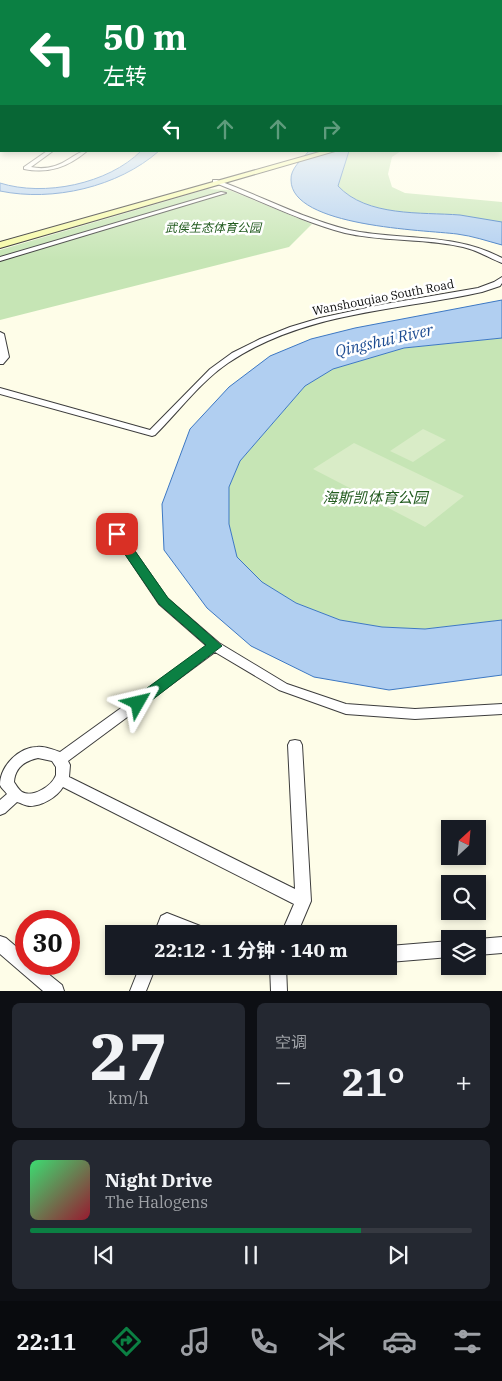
<!DOCTYPE html>
<html lang="zh">
<head>
<meta charset="utf-8">
<style>
	body { margin:0; font-family:"IBM Plex Serif","Noto Sans SC",serif; background:#242831; color:#f1f3f6; height:100vh; display:flex; flex-direction:column; font-size:19px; white-space:nowrap }
	* { box-sizing:border-box; margin:0 }
	p { font-size:16px; color:#9ea1a6 }
	.icon { flex:none; width:28px; height:28px; fill:none; stroke:currentColor; stroke-width:2; stroke-linecap:round; stroke-linejoin:round }
	.map { position:relative; height:991px; overflow:hidden }
	.sheet { display:flex; flex-direction:column; gap:12px; padding:12px; background:#0d0f14; flex:1 }
	.sheet>* { flex:none }
	.guide { position:absolute; left:0px; top:0px; width:502px; height:152px; box-shadow:0 2px 8px #0003; background:#0b8043; color:#fff; overflow:hidden }
	.needle { width:32px; rotate:26deg }
	.fabs { position:absolute; left:441px; top:820px; display:grid; gap:10px }
	.fabs a { display:grid; place-items:center; width:45px; height:45px; border-radius:0px; background:#171b24; box-shadow:0 2px 8px #0003; font-size:25px }
	.speed { position:absolute; left:15px; top:910px; display:flex; gap:10px; font-size:25px; font-weight:700; text-align:center }
	.speed>* { display:grid; place-content:center; width:65px; height:65px; border-radius:50%; background:#171b24; box-shadow:0 2px 8px #0003; line-height:1 }
	.speed .limit { border:8px solid #d22; background:#fff; color:#111 }
	.pin { position:absolute; display:grid; place-items:center; width:42px; height:42px; color:#fff; margin:-21px; border-radius:10px; box-shadow:0 2px 8px #0006 }
	.me { position:absolute; width:55px; margin:-28px; rotate:53deg; stroke-linejoin:round; filter:drop-shadow(0 0 4px #0008) }
	.turn { display:flex; align-items:center; gap:18px; height:105px; padding:0 20px; font-size:22px }
	.turn .icon { width:65px; height:65px; stroke-width:2.5 }
	.turn b { display:block; font-size:35px; line-height:42px }
	.lanes { display:flex; align-items:center; height:48px; padding:0 20px; background:#0003; justify-content:center; gap:25px; direction:ltr }
	.lanes .off { opacity:.35 }
	.big { font-size:38px; font-weight:700; line-height:1.1 }
	.sheet .card { flex:1; display:flex; flex-direction:column; justify-content:center; gap:8px; min-width:0; padding:0 18px; border-radius:8px; background:#242831 }
	.sheet .dial { align-items:center; gap:0 }
	.dial b { font-size:65px; line-height:1 }
	.song { display:flex; align-items:center; gap:15px }
	.cover { width:60px; height:60px; border-radius:8px; background:linear-gradient(135deg,hsl(140 70% 55%),hsl(350 70% 35%)) }
	.played { height:5px; border-radius:2px; background:linear-gradient(90deg,#0b8043 75%,#363941 75%) }
	.keys { display:flex; justify-content:space-around; direction:ltr }
	.heat { display:flex; justify-content:space-between; align-items:center; font-size:28px; direction:ltr }
	.sheet .tiles { flex:1; display:grid; gap:12px; grid-template-columns:1fr 1fr }
	.card:last-child { grid-column:span 2 }
	.trip { position:absolute; left:105px; top:925px; width:292px; height:50px; border-radius:0px; background:#171b24; box-shadow:0 2px 8px #0003; font-weight:700; line-height:50px; text-align:center }
	.tab-bar { display:flex; height:80px; justify-content:space-around; align-items:center; background:#090b0e; color:#9ea1a6 }
	.tab-bar .icon { width:35px; height:35px }
	.tab-bar .current { color:#0b8043 }
	.tab-bar b { font-size:22px; color:#f1f3f6 }
	.map>svg:first-child { display:block }
	.green { fill:#c6e5b5 }
	.pitch { fill:#d9ecc7 }
	.water { fill:#b1cff1; stroke:#3d78c3 }
	.lines { fill:none; stroke-linecap:round; stroke-linejoin:round }
	.street-casing { stroke:#3d3d3d; stroke-width:2 }
	.secondary-casing { stroke:#2c2c2c; stroke-width:2 }
	.street { fill:#fff; fill-rule:evenodd }
	.secondary { fill:#f6faa7; fill-rule:evenodd }
	.route { fill:#0b8043; stroke:#07532c }
	.labels { text-anchor:middle; dominant-baseline:central; stroke-width:5; stroke-linejoin:round; paint-order:stroke }
	.far-park-label { font-size:12px; font-style:italic; fill:#235c20; stroke:#fff }
	.far-street-label { font-size:12px; fill:#0a0a0a; stroke:#fff }
	.park-label { font-size:15px; font-style:italic; fill:#235c20; stroke:#fff }
	.water-label { font-size:16px; font-style:italic; fill:#1d4c92; stroke:#fff }
</style>
</head>
<body>
<div class="map">
<svg width="502" height="991" viewBox="0 0 502 991">
	<rect width="100%" height="100%" fill="#fefde8"/>
	<path class="green" d="M 349,151 L 401,151 L 392,157 L 388,174 L 392,187 L 405,193 L 502,202 L 502,222 C 488,220 474,217 460,215 C 421,212 367,217 338,186 Z
		M 208,189 L 229,190 L 312,224 L 289,247 L 0,320 L 0,250 Z
		M 502,338 L 502,620 L 425,629 L 382,627 L 340,620 L 296,603 L 262,582 L 237,557 L 229,524 L 229,487 L 240,461 L 305,386 L 333,369 L 404,348 Z"/>
	<path class="pitch" d="M 423,429 L 446,440 L 413,462 L 390,451 Z
		M 354,443 L 464,496 L 425,527 L 313,469 Z"/>
	<path class="water" d="M 141,151 L 159,151 C 118,187 53,202 0,191 L 0,183 C 44,197 108,184 141,151 Z
		M 309,151 L 349,151 L 338,186 C 367,217 421,212 460,215 C 474,217 488,220 502,222 L 502,245 C 487,241 473,236 457,234 C 425,230 291,227 291,180 C 290,169 302,159 309,151 Z
		M 502,300 L 502,338 L 404,348 L 333,369 L 305,386 L 240,461 L 229,487 L 229,524 L 237,557 L 262,582 L 296,603 L 340,620 L 382,627 L 425,629 L 502,620 L 502,675 L 389,690 L 314,677 L 251,646 L 207,608 L 164,550 L 162,504 L 190,429 L 229,387 L 270,356 L 311,339 L 355,328 Z"/>
	<g class="lines">
		<g class="street-casing">
			<path id="street" d="M 47,151 L 53,151 L 31,167 C 45,170 57,167 69,159 C 76,155 80,151 87,151 C 68,167 49,174 24,169 L 24,167 Z
				M 213,180 L 217,180 C 261,196 304,219 349,230 C 402,241 453,232 502,258 L 502,263 C 489,258 477,250 463,247 C 425,238 384,242 345,233 C 300,221 257,199 213,182 Z
				M 221,192 L 226,193 L 0,261 L 0,257 Z
				M 502,277 L 502,283 L 500,286 L 482,292 C 396,311 303,312 228,363 C 200,382 179,411 155,435 L 152,436 L 0,394 L 0,388 L 150,430 L 210,369 L 232,353 L 260,339 L 290,327 L 320,318 L 385,304 L 478,288 L 494,282 Z
				M 0,332 L 4,334 L 9,357 L 3,364 L 0,364 Z
				M 117,531 L 121,532 L 167,598 L 219,643 L 287,684 L 346,704 L 415,709 L 502,704 L 502,714 L 415,719 L 346,714 L 279,690 L 215,652 L 68,761 L 70,765 L 69,777 L 295,889 L 288,745 L 290,741 L 295,740 L 300,741 L 302,745 L 311,901 L 297,934 L 281,934 L 294,904 L 63,787 C 57,797 42,806 30,806 C 26,806 21,803 17,802 L 5,813 L 0,815 L 0,800 L 7,794 C 5,791 1,788 0,785 C 0,765 20,747 37,747 C 44,746 54,750 60,752 L 207,646 L 159,604 L 112,534 ZM 38,758 L 52,761 L 56,767 C 56,770 56,772 56,775 C 52,786 33,798 22,792 C 19,790 16,785 14,782 C 15,768 24,761 38,758 Z
				M 167,913 L 208,929 L 210,934 L 181,934 L 171,930 L 170,934 L 154,934 L 161,916 Z
				M 0,936 L 6,938 L 26,955 L 26,964 L 36,964 L 62,985 L 64,991 L 43,991 L 0,954 Z
				M 502,937 L 502,953 L 478,955 L 478,939 Z
				M 450,941 L 450,957 L 389,962 L 389,946 Z
				M 140,966 L 156,966 L 146,991 L 130,991 Z
				M 270,966 L 286,966 L 287,991 L 271,991 Z"/>
		</g>
		<g class="secondary-casing">
			<path id="secondary" d="M 501,123 L 502,123 L 502,127 L 501,127 Z
				M 323,151 L 335,151 L 0,248 L 0,242 Z"/>
		</g>
		<use href="#street" class="street"/>
		<use href="#secondary" class="secondary"/>
	</g>
	<linearGradient id="sky" x2="0" y2="1"><stop stop-color="#92bfec"/><stop offset="0.47" stop-color="#fffef5"/><stop offset="1" stop-color="#fffef5" stop-opacity="0"/></linearGradient>
	<rect width="502" height="260" fill="url(#sky)"/>
	<path class="route" d="M 117,530 L 121,531 L 168,598 L 222,646 L 143,707 L 132,707 L 130,703 L 132,699 L 206,645 L 159,604 L 111,534 Z"/>
	<g class="labels">
		<g class="far-park-label">
			<text x="213" y="227">武侯生态体育公园</text>
		</g>
		<g class="far-street-label">
			<text transform="translate(383 297) rotate(-11)">Wanshouqiao South Road</text>
		</g>
		<g class="park-label">
			<text x="375" y="497">海斯凯体育公园</text>
		</g>
		<g class="water-label">
			<text transform="translate(384 340) rotate(-13)">Qingshui River</text>
		</g>
	</g>
</svg>
<div class="fabs">
<a><svg class="needle" viewBox="-14 -14 28 28"><path d="M0-13l5 13h-10z" fill="#e53935"/><path d="M0 13l5-13h-10z" fill="#9ea1a6"/></svg></a>
<a><svg class="icon" aria-label="search" viewBox="0 0 24 24"><circle cx="10" cy="10" r="6"/><path d="M15 15l6 6"/></svg></a>
<a><svg class="icon" aria-label="layers" viewBox="0 0 24 24"><path d="M12 4l9 5-9 5-9-5zM3 14l9 5 9-5"/></svg></a>
</div>
<div class="speed"><div class="limit">30</div></div>
<div class="pin" style="left:117px;top:534px;background:#d93025"><svg class="icon" aria-label="arrive" viewBox="0 0 24 24"><path d="M6 21V4h12l-3 4 3 4H6"/></svg></div>
<svg class="me" style="left:138px;top:703px" viewBox="-20 -20 40 40"><path d="M0-17L14 15 0 8-14 15z" fill="#0b8043" stroke="#fff" stroke-width="4"/></svg>
<div class="trip">22:12 · 1 分钟 · 140 m</div>
<div class="guide">
<div class="turn"><svg class="icon" aria-label="left" viewBox="0 0 24 24"><path d="M17 20v-9H6M10 6l-5 5 5 5"/></svg><div><b>50 m</b>左转</div></div>
<div class="lanes"><svg class="icon" aria-label="left" viewBox="0 0 24 24"><path d="M17 20v-9H6M10 6l-5 5 5 5"/></svg><svg class="icon off" aria-label="ahead" viewBox="0 0 24 24"><path d="M12 20V5M6 11l6-6 6 6"/></svg><svg class="icon off" aria-label="ahead" viewBox="0 0 24 24"><path d="M12 20V5M6 11l6-6 6 6"/></svg><svg class="icon off" aria-label="right" viewBox="0 0 24 24"><path d="M7 20v-9h11M14 6l5 5-5 5"/></svg></div>
</div>
</div>
<section class="sheet">
<div class="tiles">
<div class="card dial"><b>27</b><p>km/h</p></div>
<div class="card"><p>空调</p>
<div class="heat"><a>−</a><b class="big">21°</b><a>+</a></div>
</div>
<div class="card">
<div class="song"><i class="cover"></i><div><b>Night Drive</b><p>The Halogens</p></div></div>
<div class="played"></div>
<div class="keys"><svg class="icon" aria-label="previous" viewBox="0 0 24 24"><path d="M18 5L8 12l10 7zM5 5v14"/></svg><svg class="icon" aria-label="pause" viewBox="0 0 24 24"><path d="M8 5v14M16 5v14"/></svg><svg class="icon" aria-label="next" viewBox="0 0 24 24"><path d="M6 5l10 7-10 7zM19 5v14"/></svg></div>
</div>
</div>
</section>
<nav class="tab-bar">
<b>22:11</b>
<svg class="icon current" aria-label="directions" viewBox="0 0 24 24"><path d="M12 3l9 9-9 9-9-9zM9 14v-3h6M13 9l2 2-2 2"/></svg>
<svg class="icon" aria-label="music" viewBox="0 0 24 24"><path d="M9 18V5l10-2v13"/><circle cx="6" cy="18" r="3"/><circle cx="16" cy="16" r="3"/></svg>
<svg class="icon" aria-label="phone" viewBox="0 0 24 24"><path d="M5 4h4l2 5-3 2q2 4 5 5l2-3 5 2v4C11 20 4 13 5 4z"/></svg>
<svg class="icon" aria-label="climate" viewBox="0 0 24 24"><path d="M12 3v18M4 7l16 10M4 17L20 7"/></svg>
<svg class="icon" aria-label="car" viewBox="0 0 24 24"><path d="M5 17H2v-5l4-1 3-4h7l3 4 3 1v5h-3M9 17h6M6 11h13"/><circle cx="7" cy="17" r="2"/><circle cx="17" cy="17" r="2"/></svg>
<svg class="icon" aria-label="filters" viewBox="0 0 24 24"><path d="M4 7h16M4 17h16"/><circle cx="9" cy="7" r="2"/><circle cx="15" cy="17" r="2"/></svg>
</nav>
</body>
</html>
